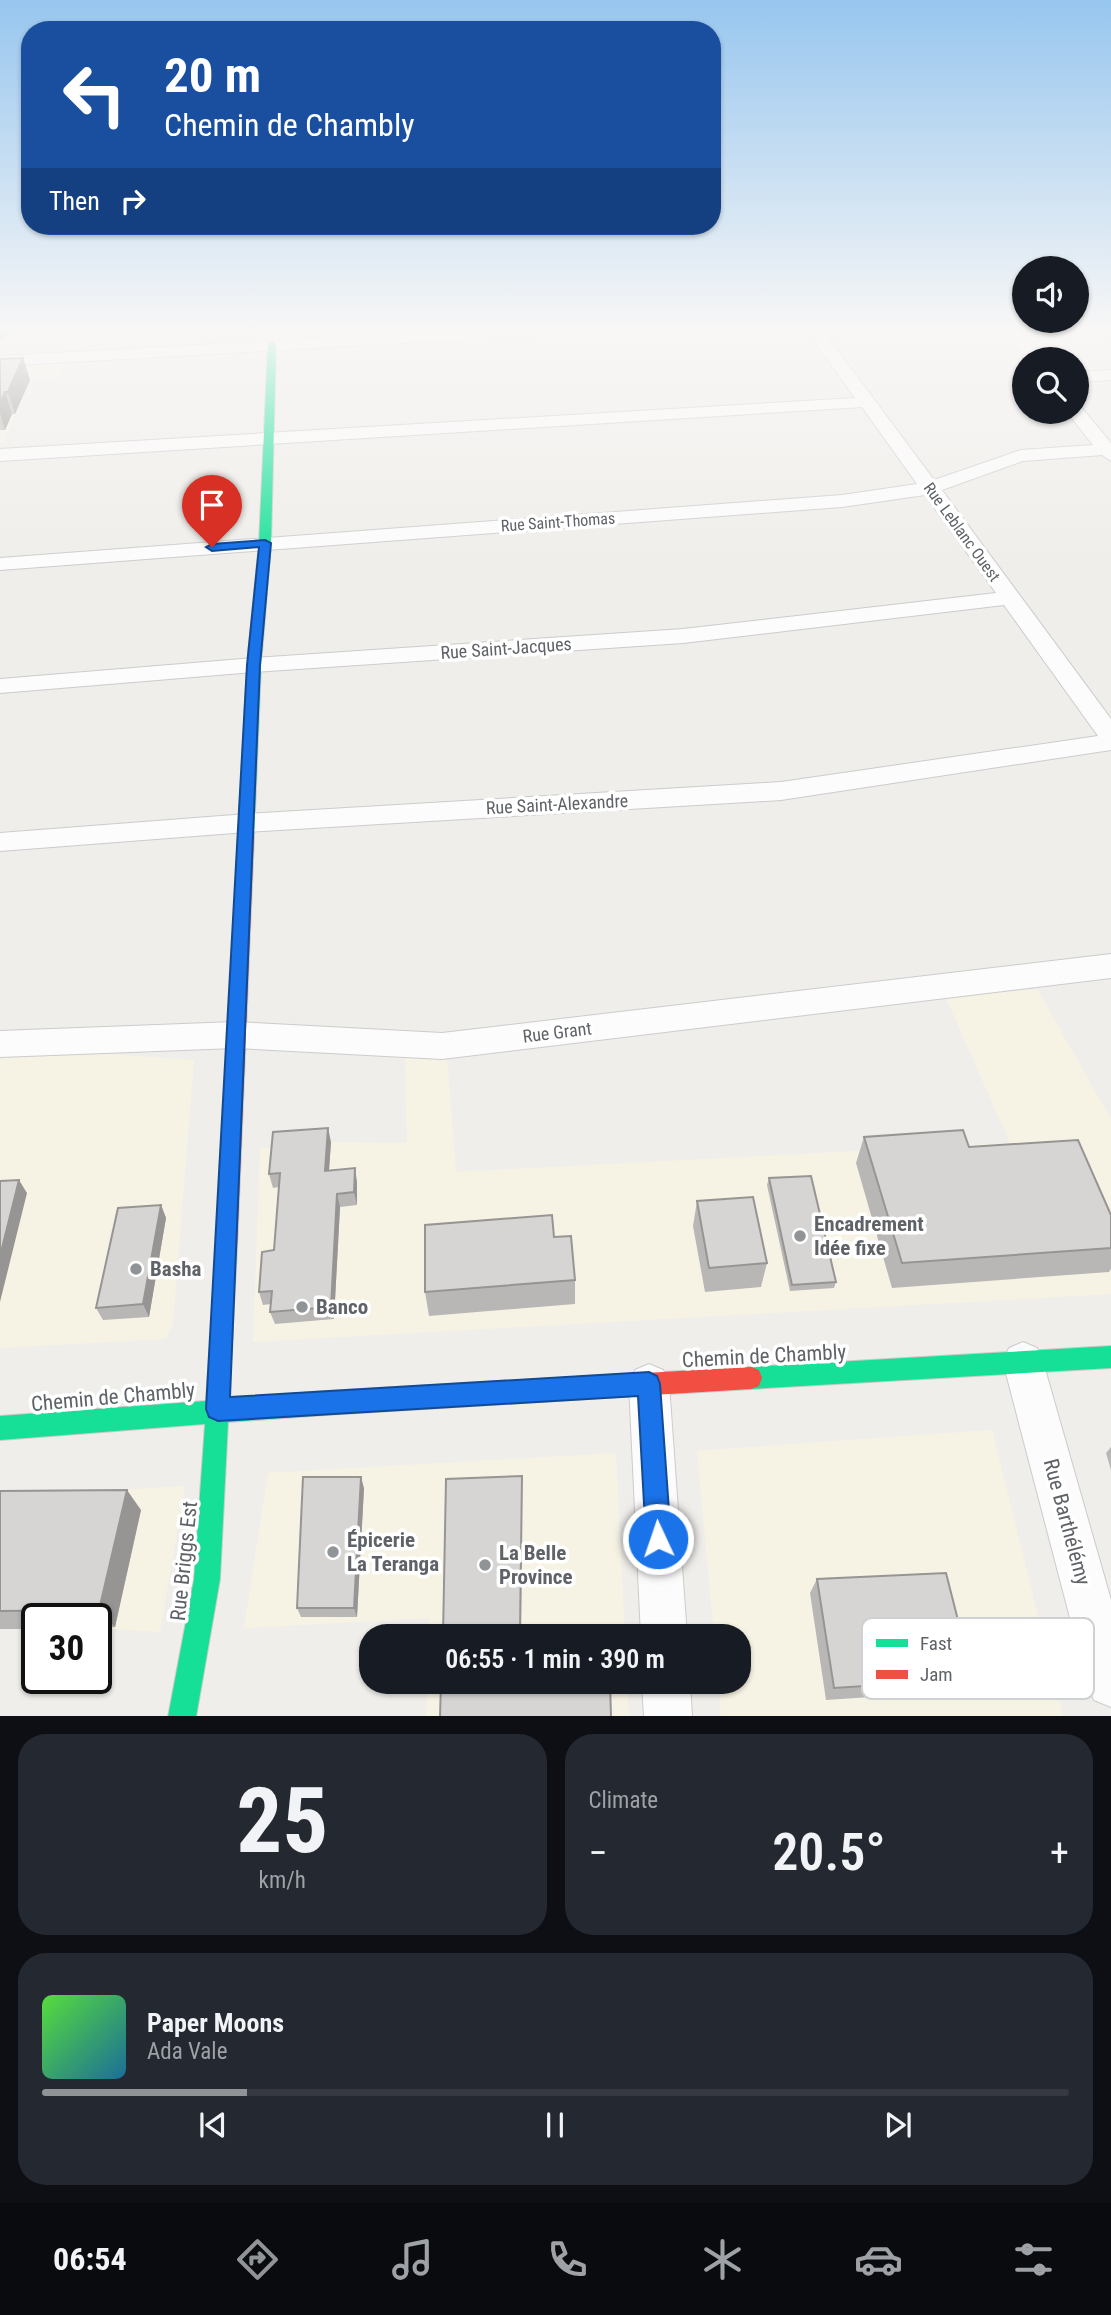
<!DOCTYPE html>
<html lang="en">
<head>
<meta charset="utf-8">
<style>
	body { margin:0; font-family:"Roboto Condensed",sans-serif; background:#242831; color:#f1f3f6; height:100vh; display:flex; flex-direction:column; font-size:26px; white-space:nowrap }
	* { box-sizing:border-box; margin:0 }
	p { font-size:23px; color:#9ea1a6 }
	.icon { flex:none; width:38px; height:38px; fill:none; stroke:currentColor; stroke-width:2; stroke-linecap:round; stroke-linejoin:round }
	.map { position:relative; height:1716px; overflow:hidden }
	.side { display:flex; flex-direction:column; gap:18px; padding:18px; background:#0d0f14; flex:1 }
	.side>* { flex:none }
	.guide { position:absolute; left:21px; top:21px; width:700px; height:214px; border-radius:28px; box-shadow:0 2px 5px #0004; background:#1a4fa0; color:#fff; overflow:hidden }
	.tools { position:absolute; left:1012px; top:256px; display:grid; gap:14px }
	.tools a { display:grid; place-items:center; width:77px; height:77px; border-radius:50%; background:#171b24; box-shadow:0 2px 5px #0004; font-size:35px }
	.speed { position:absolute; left:21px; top:1603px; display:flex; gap:14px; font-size:35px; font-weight:700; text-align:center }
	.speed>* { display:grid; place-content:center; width:91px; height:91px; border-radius:50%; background:#171b24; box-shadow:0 2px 5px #0004; line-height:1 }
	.speed .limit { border:4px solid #111; border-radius:10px; background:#fff; color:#111 }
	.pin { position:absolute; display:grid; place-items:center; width:60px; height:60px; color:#fff; margin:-72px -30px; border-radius:50% 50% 50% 0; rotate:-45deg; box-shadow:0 0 7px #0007 }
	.pin .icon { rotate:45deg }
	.me { position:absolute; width:77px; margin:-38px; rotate:357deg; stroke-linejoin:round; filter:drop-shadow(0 0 5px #0008) }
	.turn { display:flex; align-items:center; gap:24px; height:147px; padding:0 28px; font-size:32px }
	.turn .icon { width:91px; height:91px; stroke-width:2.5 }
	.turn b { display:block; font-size:49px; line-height:60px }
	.then { display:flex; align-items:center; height:66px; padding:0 28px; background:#0003; gap:14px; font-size:26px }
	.big { font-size:52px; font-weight:600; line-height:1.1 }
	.side .widget { flex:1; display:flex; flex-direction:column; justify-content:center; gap:10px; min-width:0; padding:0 24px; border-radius:28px; background:#242831 }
	.side .dial { align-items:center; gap:0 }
	.dial b { font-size:91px; line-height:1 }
	.song { display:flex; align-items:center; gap:21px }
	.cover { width:84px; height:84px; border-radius:10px; background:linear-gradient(135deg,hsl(110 70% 55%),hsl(200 70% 35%)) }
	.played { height:7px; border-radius:4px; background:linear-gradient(90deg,#919496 20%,#363941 20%) }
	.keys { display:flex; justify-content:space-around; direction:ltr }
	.heat { display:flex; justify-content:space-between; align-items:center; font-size:38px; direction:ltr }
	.side .tiles { flex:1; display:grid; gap:18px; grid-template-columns:1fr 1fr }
	.widget:last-child { grid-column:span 2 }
	.trip { position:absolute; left:359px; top:1624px; width:392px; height:70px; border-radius:28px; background:#171b24; box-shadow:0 2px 5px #0004; font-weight:600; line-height:70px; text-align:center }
	.tab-bar { display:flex; height:112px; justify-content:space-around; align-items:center; background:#090b0e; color:#9ea1a6 }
	.tab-bar .icon { width:49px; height:49px }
	.tab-bar .active { color:#919496 }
	.tab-bar b { font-size:32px; color:#f1f3f6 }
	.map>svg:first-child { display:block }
	.commercial { fill:#f7f3e4 }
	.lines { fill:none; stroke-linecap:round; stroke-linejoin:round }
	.street-casing { stroke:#cbcccc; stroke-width:2 }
	.fast-casing { stroke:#cacacb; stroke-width:2 }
	.jam-casing { stroke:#cacacb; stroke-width:2 }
	.street { fill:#fdfcfc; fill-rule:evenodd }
	.fast { fill:#16e098; fill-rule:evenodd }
	.jam { fill:#f24e42; fill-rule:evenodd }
	.wall { fill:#b8b7b5 }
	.shaded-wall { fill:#969594 }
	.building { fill:#d6d5d3; stroke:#969594; stroke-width:2 }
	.route { fill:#1a73e8; stroke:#114b97; stroke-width:2 }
	.poi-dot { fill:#919496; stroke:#fff; stroke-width:2.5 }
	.labels { text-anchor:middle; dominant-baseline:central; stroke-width:7; stroke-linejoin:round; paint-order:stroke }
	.far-street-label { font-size:16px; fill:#5f6368; stroke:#fff }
	.street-label { font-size:18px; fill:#5f6368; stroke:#fff }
	.near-poi-label { font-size:21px; font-weight:bold; fill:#5f6368; stroke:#fff; text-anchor:start }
	.near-street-label { font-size:21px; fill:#5f6368; stroke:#fff }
	.key { fill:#fff; stroke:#cfd0d2; stroke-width:2 }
	.key-label { font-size:19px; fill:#5f6368 }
</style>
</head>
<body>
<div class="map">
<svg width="1111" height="1717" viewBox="0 0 1111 1717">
	<rect width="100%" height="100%" fill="#efeeea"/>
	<path class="commercial" d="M 64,362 L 58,378 L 30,380 L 4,442 L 0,443 L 0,366 Z
		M 1037,989 L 1111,1119 L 1111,1294 L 253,1342 L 260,1148 L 331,1142 L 407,1143 L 405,1058 L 447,1057 L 456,1172 L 1010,1143 L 946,998 Z
		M 107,1054 L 194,1060 L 173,1324 L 166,1339 L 0,1348 L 0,1058 Z
		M 992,1430 L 1063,1716 L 721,1716 L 718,1682 L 738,1682 L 738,1636 L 714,1636 L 697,1451 Z
		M 616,1453 L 625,1636 L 429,1636 L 429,1618 L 244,1628 L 268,1473 Z
		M 185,1486 L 160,1632 L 96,1628 L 96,1619 L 37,1619 L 0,1497 Z
		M 428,1682 L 627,1682 L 629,1716 L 426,1717 Z"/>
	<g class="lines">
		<g class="street-casing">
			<path id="street" d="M 501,328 L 588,328 L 580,333 L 0,366 L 0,356 Z
				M 805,328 L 821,328 L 934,480 L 1021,450 L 1093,445 L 1066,411 L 1076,411 L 1076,406 L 1081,407 L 1111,443 L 1111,461 L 1102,455 L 1023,461 L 942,490 L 1111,719 L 1111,750 L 781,800 L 247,832 L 0,851 L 0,833 L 247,814 L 781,782 L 1098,736 L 1004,605 L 683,643 L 254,672 L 0,693 L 0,679 L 254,658 L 683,629 L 996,593 L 925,495 L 842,507 L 0,570 L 0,558 L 842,495 L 917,484 L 862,407 L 0,461 L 0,449 L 855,398 Z
				M 1003,328 L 1019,328 L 1042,359 L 1026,359 Z
				M 1111,370 L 1111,380 L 1076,382 L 1076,372 Z
				M 1111,954 L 1111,978 L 442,1059 L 235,1048 L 0,1057 L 0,1031 L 235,1022 L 442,1033 Z
				M 1023,1342 L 1037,1348 L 1043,1362 L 1111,1600 L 1111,1707 L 1094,1700 L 1087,1683 L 1003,1362 L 1009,1348 Z
				M 649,1364 L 663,1370 L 669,1384 L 687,1636 L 641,1636 L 629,1384 L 635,1370 Z
				M 642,1682 L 690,1682 L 692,1717 L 644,1717 Z"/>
		</g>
		<g class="fast-casing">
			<path id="fast" d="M 7,328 L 17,328 L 0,340 L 0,333 Z
				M 272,341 L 276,344 L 271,543 L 261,665 L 254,836 L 246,841 L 238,836 L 247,665 L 259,543 L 268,344 Z
				M 227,1238 L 234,1241 L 237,1248 L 229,1399 L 325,1391 L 333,1395 L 337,1403 L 333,1411 L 325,1415 L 228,1422 L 220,1579 L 196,1717 L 168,1717 L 194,1579 L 205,1424 L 0,1440 L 0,1416 L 206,1401 L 217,1248 L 220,1241 Z
				M 1111,1346 L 1111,1368 L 751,1389 L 743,1386 L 740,1378 L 743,1370 L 751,1367 Z"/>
		</g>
		<g class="jam-casing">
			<path id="jam" d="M 246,831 L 254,836 L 237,1248 L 234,1255 L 227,1258 L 220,1255 L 217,1248 L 238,836 Z
				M 751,1367 L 759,1370 L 762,1378 L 759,1386 L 751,1389 L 325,1415 L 317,1411 L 313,1403 L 317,1395 L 325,1391 Z"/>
		</g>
		<use href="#street" class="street"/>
		<use href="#fast" class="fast"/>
		<use href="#jam" class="jam"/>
	</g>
	<path class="wall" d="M 38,328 L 65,328 L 64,332 L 40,334 Z
		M 23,358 L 30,380 L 15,414 L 12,414 L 5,430 L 0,430 L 0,359 Z
		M 864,1137 L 969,1147 L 1111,1215 L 1111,1269 L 1109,1272 L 892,1288 L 856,1163 Z
		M 331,1142 L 329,1170 L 357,1182 L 357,1205 L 340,1207 L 334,1319 L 275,1324 L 270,1312 L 271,1304 L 263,1305 L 259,1292 L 274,1250 L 279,1187 L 273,1188 L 269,1174 Z
		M 769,1178 L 836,1282 L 834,1288 L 790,1291 L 767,1185 Z
		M 697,1201 L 767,1263 L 761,1287 L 705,1292 L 693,1226 Z
		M 161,1205 L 166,1218 L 149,1317 L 103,1320 L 96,1308 Z
		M 554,1237 L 575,1280 L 575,1304 L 429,1316 L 425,1292 Z
		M 1111,1447 L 1111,1470 L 1106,1453 Z
		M 364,1488 L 357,1617 L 301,1617 L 297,1608 Z
		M 0,1491 L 141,1510 L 115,1627 L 96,1628 L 96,1619 L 37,1619 L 37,1629 L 0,1629 Z
		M 817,1579 L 973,1679 L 962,1691 L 826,1700 L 810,1593 Z"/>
	<path class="shaded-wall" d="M 23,358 L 30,380 L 15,414 L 8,392 Z
		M 5,392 L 12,414 L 5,430 L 0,413 L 0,403 Z
		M 328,1128 L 331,1142 L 328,1184 L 325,1171 Z
		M 355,1168 L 357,1182 L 357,1205 L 354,1192 Z
		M 19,1180 L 27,1193 L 0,1302 L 0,1256 Z
		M 337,1194 L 340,1207 L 334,1319 L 331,1307 Z
		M 161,1205 L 166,1218 L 149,1317 L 143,1304 Z
		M 522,1476 L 522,1492 L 521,1636 L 520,1636 Z
		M 361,1477 L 364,1488 L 357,1617 L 354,1608 Z
		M 127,1490 L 141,1510 L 115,1627 L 99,1610 Z"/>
	<path class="building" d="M 23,358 L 8,392 L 5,392 L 0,403 L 0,359 Z
		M 328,1128 L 325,1171 L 355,1168 L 354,1192 L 337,1194 L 331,1307 L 270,1312 L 272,1291 L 259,1292 L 262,1252 L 274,1250 L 280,1173 L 269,1174 L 273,1132 Z
		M 963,1130 L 969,1147 L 1078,1140 L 1111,1215 L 1111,1248 L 902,1263 L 864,1137 Z
		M 811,1176 L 836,1282 L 792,1285 L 769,1178 Z
		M 19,1180 L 0,1256 L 0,1181 Z
		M 753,1197 L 767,1263 L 709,1268 L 697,1201 Z
		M 161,1205 L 143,1304 L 96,1308 L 118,1208 Z
		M 552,1215 L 554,1237 L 571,1236 L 575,1280 L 425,1292 L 425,1225 Z
		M 522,1476 L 520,1632 L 443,1635 L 446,1479 Z
		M 303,1477 L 361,1477 L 354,1608 L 297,1608 Z
		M 127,1490 L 99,1610 L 0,1611 L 0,1491 Z
		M 946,1573 L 973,1679 L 834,1688 L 817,1579 Z
		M 607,1628 L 607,1636 L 442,1636 L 442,1635 Z
		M 441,1682 L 610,1682 L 611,1717 L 440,1717 Z"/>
	<linearGradient id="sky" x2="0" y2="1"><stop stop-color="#97c6ef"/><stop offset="0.58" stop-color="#f8f7f6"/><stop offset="1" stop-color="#f8f7f6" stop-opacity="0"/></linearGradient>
	<rect width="1111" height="568" fill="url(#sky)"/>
	<path class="route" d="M 265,540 L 271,543 L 260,665 L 230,1397 L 649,1372 L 657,1376 L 660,1384 L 671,1539 L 667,1548 L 658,1552 L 649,1548 L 646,1539 L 638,1396 L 218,1421 L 209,1417 L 206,1409 L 247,665 L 259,547 L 212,551 L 206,547 L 212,544 Z"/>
	<g class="poi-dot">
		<circle cx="800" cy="1236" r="7"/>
		<circle cx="136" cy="1269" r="7"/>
		<circle cx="302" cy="1307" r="7"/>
		<circle cx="333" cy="1552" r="7"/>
		<circle cx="485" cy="1565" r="7"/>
	</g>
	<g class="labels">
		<g class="far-street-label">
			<text transform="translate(558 522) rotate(-4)">Rue Saint-Thomas</text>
			<text transform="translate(962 532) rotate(54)">Rue Leblanc Ouest</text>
		</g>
		<g class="street-label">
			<text transform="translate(506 648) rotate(-4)">Rue Saint-Jacques</text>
			<text transform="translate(557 804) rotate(-3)">Rue Saint-Alexandre</text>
			<text transform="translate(557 1032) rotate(-7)">Rue Grant</text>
		</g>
		<g class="near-poi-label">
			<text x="814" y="1224">Encadrement<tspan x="814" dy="24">Idée fixe</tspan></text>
			<text x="150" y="1269">Basha</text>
			<text x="316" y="1307">Banco</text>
			<text x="347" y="1540">Épicerie<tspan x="347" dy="24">La Teranga</tspan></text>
			<text x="499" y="1553">La Belle<tspan x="499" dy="24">Province</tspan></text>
		</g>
		<g class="near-street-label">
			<text transform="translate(764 1356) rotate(-3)">Chemin de Chambly</text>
			<text transform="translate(113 1397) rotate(-5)">Chemin de Chambly</text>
			<text transform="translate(1067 1522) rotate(75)">Rue Barthélémy</text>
			<text transform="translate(184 1561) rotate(-84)">Rue Briggs Est</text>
		</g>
	</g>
	<rect x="862" y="1618" width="232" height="81" rx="10" class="key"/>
	<rect x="876" y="1639" width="32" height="8" fill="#16e098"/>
	<rect x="876" y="1670" width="32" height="9" fill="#f24e42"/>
	<g class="key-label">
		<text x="920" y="1650">Fast</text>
		<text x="920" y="1681">Jam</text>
	</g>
</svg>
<div class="tools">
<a><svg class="icon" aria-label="sound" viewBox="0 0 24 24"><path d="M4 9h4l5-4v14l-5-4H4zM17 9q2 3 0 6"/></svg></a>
<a><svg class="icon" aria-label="search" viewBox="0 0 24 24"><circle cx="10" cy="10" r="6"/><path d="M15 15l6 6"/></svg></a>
</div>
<div class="speed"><div class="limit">30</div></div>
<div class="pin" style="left:212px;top:547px;background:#d93025"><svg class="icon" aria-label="arrive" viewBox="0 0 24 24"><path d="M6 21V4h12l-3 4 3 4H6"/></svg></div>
<svg class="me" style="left:658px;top:1539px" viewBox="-20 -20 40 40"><circle r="17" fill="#1a73e8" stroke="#fff" stroke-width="3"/><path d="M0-11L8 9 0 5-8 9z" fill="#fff"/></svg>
<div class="trip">06:55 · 1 min · 390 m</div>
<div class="guide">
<div class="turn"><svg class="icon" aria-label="left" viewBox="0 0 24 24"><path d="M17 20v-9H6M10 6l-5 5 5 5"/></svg><div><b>20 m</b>Chemin de Chambly</div></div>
<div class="then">Then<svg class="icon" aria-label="right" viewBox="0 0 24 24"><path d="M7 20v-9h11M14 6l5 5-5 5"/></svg></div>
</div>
</div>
<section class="side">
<div class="tiles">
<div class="widget dial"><b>25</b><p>km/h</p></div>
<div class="widget"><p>Climate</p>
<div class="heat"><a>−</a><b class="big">20.5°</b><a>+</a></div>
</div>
<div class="widget">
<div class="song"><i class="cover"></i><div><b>Paper Moons</b><p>Ada Vale</p></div></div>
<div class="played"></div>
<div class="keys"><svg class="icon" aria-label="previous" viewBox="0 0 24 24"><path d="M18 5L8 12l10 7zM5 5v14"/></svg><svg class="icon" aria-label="pause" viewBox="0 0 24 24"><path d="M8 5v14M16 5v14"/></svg><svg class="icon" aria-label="next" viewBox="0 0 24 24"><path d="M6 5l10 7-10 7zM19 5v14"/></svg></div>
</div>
</div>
</section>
<nav class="tab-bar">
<b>06:54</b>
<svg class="icon active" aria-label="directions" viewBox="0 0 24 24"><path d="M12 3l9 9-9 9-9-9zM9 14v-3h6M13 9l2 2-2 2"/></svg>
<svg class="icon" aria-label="music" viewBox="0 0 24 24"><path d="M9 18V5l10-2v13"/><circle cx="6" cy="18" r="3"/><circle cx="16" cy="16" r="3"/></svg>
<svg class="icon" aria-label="phone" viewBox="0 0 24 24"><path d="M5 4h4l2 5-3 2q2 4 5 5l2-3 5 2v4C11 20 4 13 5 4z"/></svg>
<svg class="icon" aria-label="climate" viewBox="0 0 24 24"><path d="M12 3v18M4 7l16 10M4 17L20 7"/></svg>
<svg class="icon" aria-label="car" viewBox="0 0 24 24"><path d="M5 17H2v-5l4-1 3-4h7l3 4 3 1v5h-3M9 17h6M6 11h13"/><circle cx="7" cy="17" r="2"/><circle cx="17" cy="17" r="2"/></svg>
<svg class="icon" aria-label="filters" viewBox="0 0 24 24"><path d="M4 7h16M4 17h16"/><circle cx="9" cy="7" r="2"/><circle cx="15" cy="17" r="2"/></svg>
</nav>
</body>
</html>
